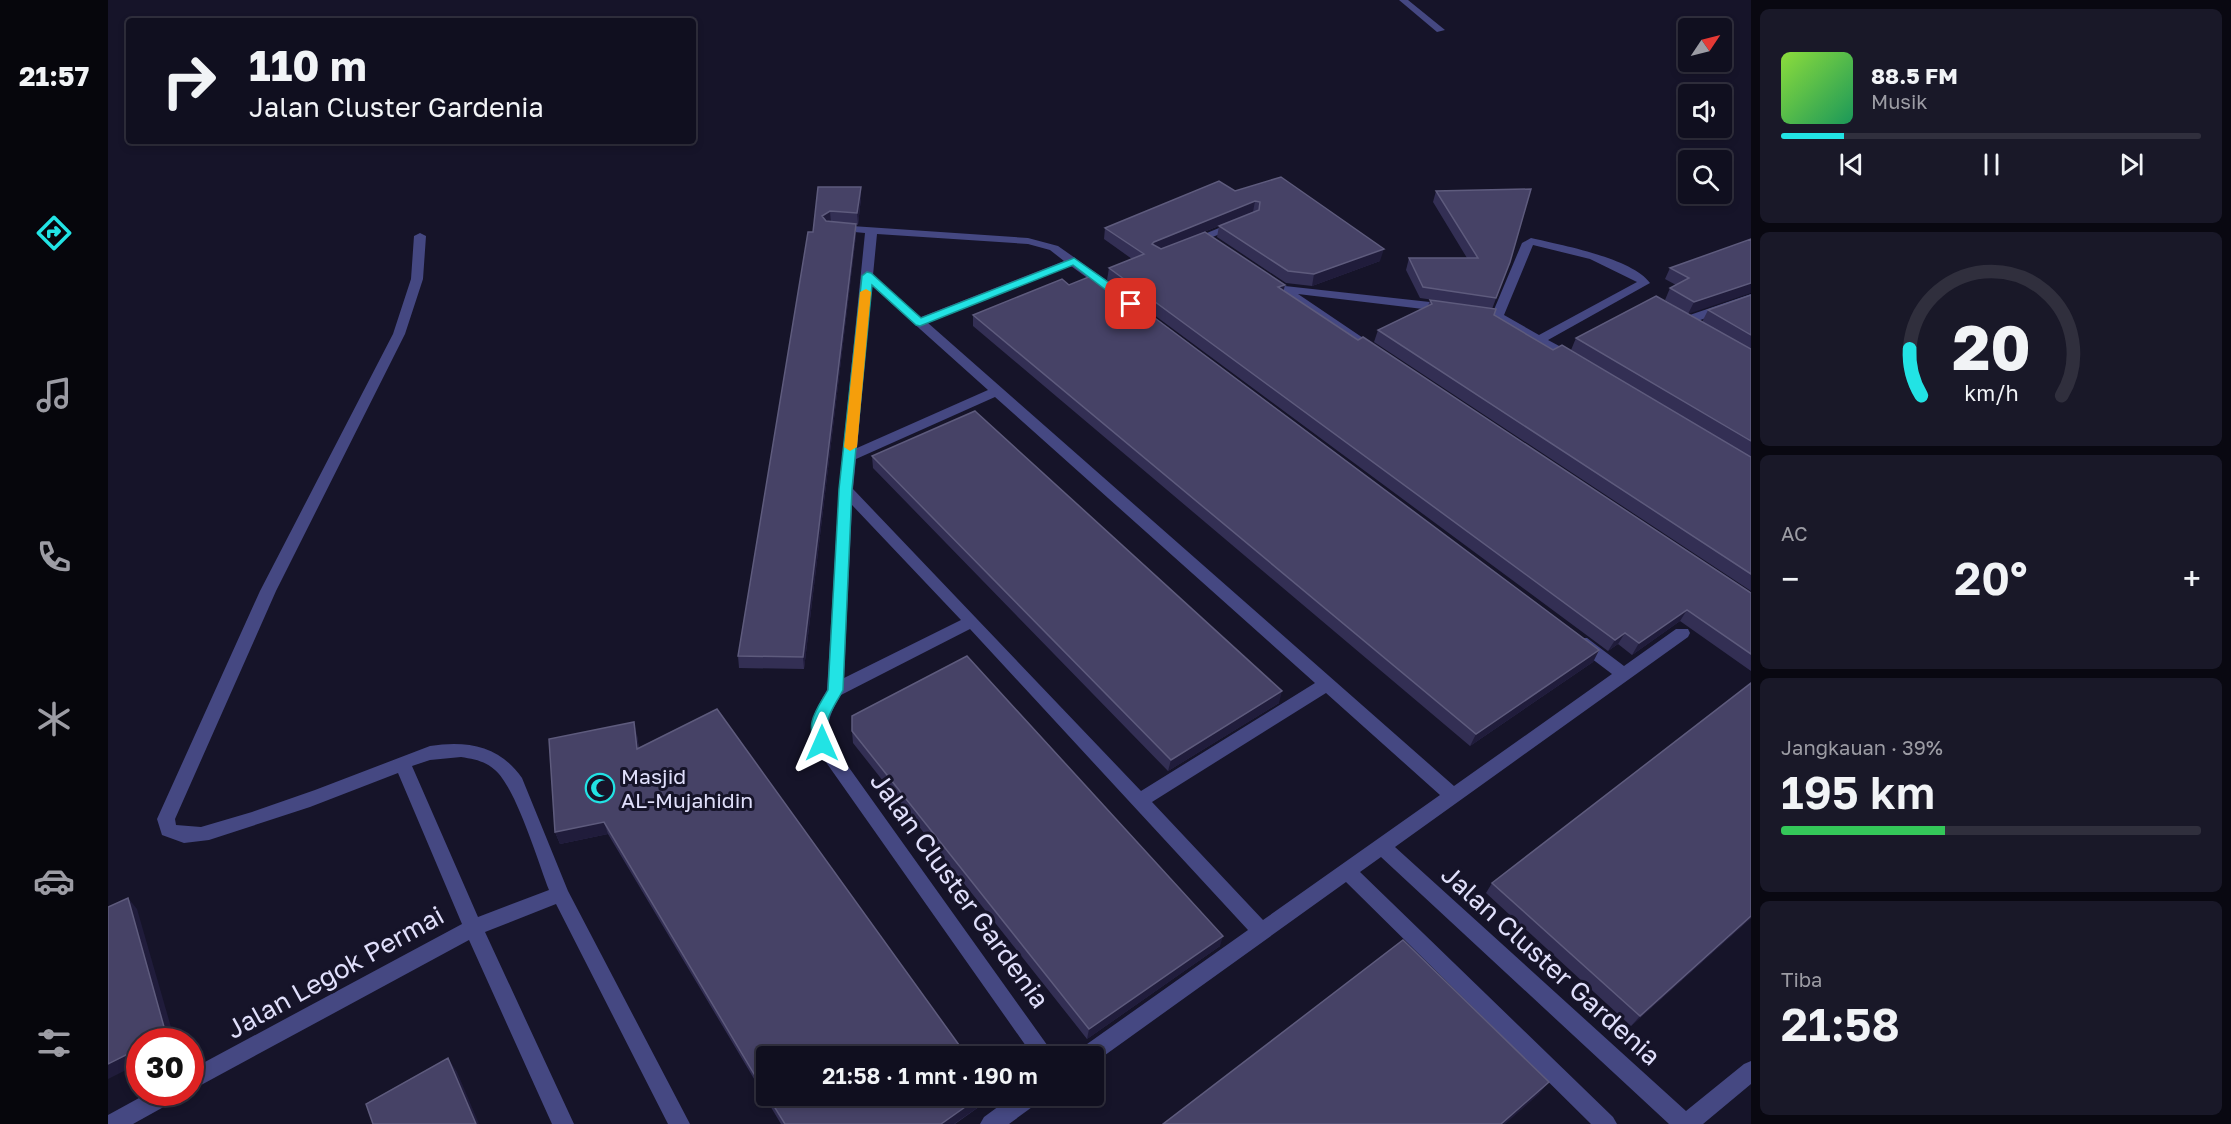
<!DOCTYPE html>
<html lang="id">
<head>
<meta charset="utf-8">
<style>
	body { margin:0; font-family:"Golos Text",sans-serif; background:#191828; color:#f1f3f6; height:100vh; display:flex; flex-direction:column; font-size:22px; white-space:nowrap }
	* { box-sizing:border-box; margin:0 }
	p { font-size:20px; color:#9c9ca4 }
	.icon { flex:none; width:33px; height:33px; fill:none; stroke:currentColor; stroke-width:2; stroke-linecap:round; stroke-linejoin:round }
	.map { position:relative; flex:1; overflow:hidden }
	.panel { display:flex; flex-direction:column; gap:9px; padding:9px; background:#090811; width:480px }
	.panel>* { flex:none }
	.guide { position:absolute; left:18px; top:18px; width:570px; height:126px; border-radius:6px; box-shadow:0 3px 9px #0003,0 0 0 2px #302f3d; background:#100f1f; color:#f1f3f6; overflow:hidden }
	.needle { width:39px; rotate:55deg }
	.buttons { position:absolute; left:1570px; top:18px; display:grid; gap:12px }
	.buttons a { display:grid; place-items:center; width:54px; height:54px; border-radius:6px; background:#100f1f; box-shadow:0 3px 9px #0003,0 0 0 2px #302f3d; font-size:30px }
	.speed { position:absolute; left:18px; top:1028px; display:flex; gap:12px; font-size:30px; font-weight:700; text-align:center }
	.speed>* { display:grid; place-content:center; width:78px; height:78px; border-radius:50%; background:#100f1f; box-shadow:0 3px 9px #0003,0 0 0 2px #302f3d; line-height:1 }
	.speed .limit { border:9px solid #d22; background:#fff; color:#111 }
	.pin { position:absolute; display:grid; place-items:center; width:51px; height:51px; color:#fff; margin:-26px; border-radius:12px; box-shadow:0 3px 9px #0006 }
	.me { position:absolute; width:66px; margin:-33px; rotate:0deg; stroke-linejoin:round; filter:drop-shadow(0 0 4px #0008) }
	.turn { display:flex; align-items:center; gap:21px; height:126px; padding:0 24px; font-size:27px }
	.turn .icon { width:78px; height:78px; stroke-width:2.5 }
	.turn b { display:block; font-size:42px; line-height:51px }
	.big { font-size:45px; font-weight:600; line-height:1.1 }
	.panel .tile { flex:1; display:flex; flex-direction:column; justify-content:center; gap:9px; min-width:0; padding:0 21px; border-radius:9px; background:#191828 }
	.panel .dial { align-items:center; gap:0 }
	.dial svg { height:156px; overflow:visible; fill:none; stroke:#302f3d; stroke-width:7; stroke-linecap:round; text-anchor:middle }
	.dial text { fill:#f1f3f6; stroke:none }
	.song { display:flex; align-items:center; gap:18px }
	.cover { width:72px; height:72px; border-radius:9px; background:linear-gradient(135deg,hsl(90 70% 55%),hsl(150 70% 35%)) }
	.played { height:6px; border-radius:3px; background:linear-gradient(90deg,#22e3e4 15%,#302f3d 15%) }
	.keys { display:flex; justify-content:space-around; direction:ltr }
	.heat { display:flex; justify-content:space-between; align-items:center; font-size:33px; direction:ltr }
	.charge { height:9px; border-radius:4px; background:linear-gradient(90deg,#34c759 39%,#302f3d 0) }
	.trip { position:absolute; left:648px; top:1046px; width:348px; height:60px; border-radius:6px; background:#100f1f; box-shadow:0 3px 9px #0003,0 0 0 2px #302f3d; font-weight:600; line-height:60px; text-align:center }
	main { display:flex; flex:1; min-height:0 }
	.dock { display:flex; flex-direction:column; width:108px; justify-content:space-around; align-items:center; background:#06060c; color:#9c9ca4 }
	.dock .icon { width:42px; height:42px }
	.dock .active { color:#22e3e4 }
	.dock b { font-size:27px; color:#f1f3f6 }
	.map>svg:first-child { display:block }
	.lines { fill:none; stroke-linecap:round; stroke-linejoin:round }
	.minor { fill:#454882; fill-rule:evenodd }
	.wall { fill:#332f54 }
	.shaded-wall { fill:#201c3b }
	.building { fill:#464266; stroke:#5e5b7d; stroke-width:1.5 }
	.route { fill:#22e3e4; stroke:#169494; stroke-width:1.5 }
	.slow { fill:#f59e0b }
	.labels { text-anchor:middle; dominant-baseline:central; stroke-width:6; stroke-linejoin:round; paint-order:stroke }
	.poi-label { font-size:21px; fill:#e0dffb; stroke:#161429; text-anchor:start }
	.near-street-label { font-size:26px; fill:#e0dffb; stroke:#161429 }
</style>
</head>
<body>
<main>
<nav class="dock">
<b>21:57</b>
<svg class="icon active" aria-label="directions" viewBox="0 0 24 24"><path d="M12 3l9 9-9 9-9-9zM9 14v-3h6M13 9l2 2-2 2"/></svg>
<svg class="icon" aria-label="music" viewBox="0 0 24 24"><path d="M9 18V5l10-2v13"/><circle cx="6" cy="18" r="3"/><circle cx="16" cy="16" r="3"/></svg>
<svg class="icon" aria-label="phone" viewBox="0 0 24 24"><path d="M5 4h4l2 5-3 2q2 4 5 5l2-3 5 2v4C11 20 4 13 5 4z"/></svg>
<svg class="icon" aria-label="climate" viewBox="0 0 24 24"><path d="M12 3v18M4 7l16 10M4 17L20 7"/></svg>
<svg class="icon" aria-label="car" viewBox="0 0 24 24"><path d="M5 17H2v-5l4-1 3-4h7l3 4 3 1v5h-3M9 17h6M6 11h13"/><circle cx="7" cy="17" r="2"/><circle cx="17" cy="17" r="2"/></svg>
<svg class="icon" aria-label="filters" viewBox="0 0 24 24"><path d="M4 7h16M4 17h16"/><circle cx="9" cy="7" r="2"/><circle cx="15" cy="17" r="2"/></svg>
</nav>
<div class="map">
<svg width="1643" height="1124" viewBox="0 0 1643 1124">
	<rect width="100%" height="100%" fill="#161429"/>
	<g class="lines">
		<path class="minor" d="M 1291,0 L 1300,0 L 1337,30 L 1329,32 Z
			M 1128,221 L 1132,222 L 1132,226 L 1087,244 L 1083,245 L 1077,242 Z
			M 729,225 L 920,238 L 950,246 L 1004,284 L 1004,290 L 996,290 L 963,266 L 820,323 L 1346,786 L 1504,674 L 1467,646 L 1465,642 L 1467,638 L 1479,638 L 1516,666 L 1568,629 L 1580,629 L 1582,633 L 1580,637 L 1287,847 L 1578,1111 L 1636,1064 L 1643,1061 L 1643,1084 L 1595,1124 L 1561,1124 L 1273,857 L 1252,872 L 1505,1117 L 1509,1124 L 1483,1124 L 1238,882 L 986,1063 L 986,1056 L 969,1056 L 972,1049 L 1140,930 L 862,629 L 733,695 C 724,710 717,722 722,741 L 947,1056 L 925,1056 L 708,748 C 697,726 708,709 719,690 L 731,490 L 757,233 L 725,230 L 723,228 ZM 769,234 L 920,244 L 942,250 L 956,261 L 813,317 L 765,275 ZM 764,286 L 880,390 L 749,448 ZM 887,397 L 1207,683 L 1033,791 L 745,489 L 748,459 ZM 744,505 L 853,620 L 736,678 ZM 1218,693 L 1332,795 L 1155,920 L 1044,802 Z
			M 312,233 L 318,236 L 315,279 L 297,334 L 168,591 L 67,819 L 68,825 L 93,827 L 144,812 L 207,790 L 322,746 C 359,740 392,746 414,778 L 460,891 L 582,1124 L 560,1124 L 448,904 L 377,932 L 466,1124 L 444,1124 L 361,940 L 82,1091 L 82,1070 L 354,924 L 290,773 L 202,807 L 101,840 L 76,843 L 54,835 L 49,819 L 152,591 L 285,334 L 303,279 L 306,236 ZM 353,757 C 366,759 377,761 387,770 C 408,788 430,862 441,890 L 370,917 L 304,766 L 322,760 Z
			M 1423,238 C 1453,245 1524,258 1542,283 L 1440,340 L 1468,355 L 1469,358 L 1468,361 L 1458,361 L 1385,319 L 1363,315 L 1361,312 L 1367,308 L 1385,312 L 1414,243 ZM 1425,245 L 1482,259 L 1529,282 L 1431,335 L 1396,315 Z
			M 1158,274 L 1177,286 L 1340,304 L 1346,308 L 1340,312 L 1190,294 L 1264,344 L 1266,347 L 1264,350 L 1260,351 L 1154,281 L 1154,275 Z
			M 1643,294 L 1643,302 L 1581,324 L 1573,324 L 1571,321 L 1573,318 Z
			M 42,1092 L 73,1092 L 70,1099 L 25,1124 L 0,1124 L 0,1115 Z
			M 906,1095 L 934,1095 L 931,1102 L 901,1124 L 872,1124 L 876,1117 Z"/>
	</g>
	<path class="wall" d="M 1173,177 L 1272,261 L 1204,286 L 1178,283 L 1109,237 L 1111,226 L 1145,212 L 1069,243 L 1175,291 L 1643,593 L 1643,671 L 1572,621 L 1524,655 L 1510,644 L 1500,651 L 999,280 L 1001,268 L 1024,259 L 996,239 L 997,228 L 1127,191 Z
		M 710,187 L 753,187 L 753,198 L 750,225 L 748,224 L 748,235 L 696,669 L 631,668 L 630,656 L 705,232 Z
		M 1328,191 L 1402,262 L 1384,309 L 1386,315 L 1445,350 L 1599,431 L 1463,350 L 1468,338 L 1594,322 L 1600,310 L 1643,295 L 1643,591 L 1266,342 L 1270,330 L 1320,306 L 1322,300 L 1326,300 L 1312,298 L 1298,270 L 1301,258 L 1359,258 L 1325,202 Z
		M 1643,239 L 1580,314 L 1557,300 L 1562,288 L 1568,285 L 1557,279 L 1562,268 Z
		M 961,285 L 1491,650 L 1485,662 L 1362,746 L 865,326 L 865,315 Z
		M 764,456 L 1171,703 L 1060,771 L 765,468 Z
		M 744,731 L 1112,946 L 979,1039 L 745,743 Z
		M 529,735 L 531,748 L 658,1056 L 658,1095 L 882,1095 L 882,1099 L 847,1124 L 673,1124 L 500,834 L 452,844 L 447,832 Z
		M 1384,883 L 1643,918 L 1523,1026 L 1378,893 Z"/>
	<path class="shaded-wall" d="M 753,187 L 753,198 L 750,225 L 749,213 Z
		M 1147,201 L 1145,212 L 1044,253 L 1044,244 L 1046,242 Z
		M 722,211 L 723,223 L 715,228 L 714,216 Z
		M 748,224 L 748,235 L 696,669 L 695,657 Z
		M 1276,249 L 1272,261 L 1204,286 L 1206,274 Z
		M 1643,283 L 1643,293 L 1580,314 L 1586,302 Z
		M 1177,285 L 1174,297 L 1170,287 Z
		M 1579,610 L 1572,621 L 1524,655 L 1531,643 Z
		M 1517,633 L 1510,644 L 1500,651 L 1507,640 Z
		M 1491,650 L 1485,662 L 1362,746 L 1368,734 Z
		M 1174,691 L 1171,703 L 1060,771 L 1063,760 Z
		M 526,722 L 529,735 L 532,761 L 529,749 Z
		M 496,822 L 500,834 L 452,844 L 447,832 Z
		M 20,898 L 29,909 L 67,1041 L 44,1041 Z
		M 1643,916 L 1643,918 L 1523,1026 L 1532,1016 Z
		M 1115,936 L 1112,946 L 979,1039 L 981,1029 Z
		M 32,1048 L 32,1063 L 0,1079 L 0,1064 Z
		M 340,1058 L 349,1072 L 371,1124 L 368,1124 Z
		M 1441,1082 L 1431,1094 L 1397,1124 L 1393,1124 Z
		M 874,1095 L 882,1095 L 882,1099 L 846,1124 L 833,1124 Z"/>
	<path class="building" d="M 1173,177 L 1276,249 L 1206,274 L 1180,271 L 1111,226 L 1151,210 L 1152,202 L 1147,201 L 1046,242 L 1044,244 L 1053,249 L 1097,232 L 1177,285 L 1170,287 L 1250,340 L 1255,337 L 1643,593 L 1643,654 L 1579,610 L 1531,643 L 1517,633 L 1507,640 L 1001,268 L 1036,254 L 997,228 L 1111,181 L 1127,191 Z
		M 710,187 L 753,187 L 749,213 L 722,211 L 714,216 L 718,221 L 748,224 L 695,657 L 630,656 L 700,232 L 705,232 Z
		M 1423,189 L 1402,262 L 1388,298 L 1315,287 L 1301,258 L 1370,258 L 1328,191 Z
		M 1643,239 L 1643,283 L 1586,302 L 1562,288 L 1581,278 L 1562,268 Z
		M 988,274 L 1491,650 L 1368,734 L 865,315 L 954,279 L 961,285 Z
		M 1643,295 L 1643,335 L 1600,310 Z
		M 1548,296 L 1643,349 L 1643,441 L 1468,338 Z
		M 1322,300 L 1388,309 L 1386,315 L 1445,350 L 1454,345 L 1643,457 L 1643,574 L 1270,330 L 1324,304 Z
		M 867,411 L 1174,691 L 1063,760 L 764,456 Z
		M 859,656 L 1115,936 L 981,1029 L 744,731 L 744,716 Z
		M 1643,683 L 1643,916 L 1532,1016 L 1384,883 Z
		M 609,709 L 859,1056 L 658,1056 L 658,1094 L 496,822 L 447,832 L 441,739 L 526,722 L 529,749 Z
		M 20,898 L 58,1034 L 44,1041 L 32,1041 L 32,1048 L 0,1064 L 0,907 Z
		M 1295,940 L 1441,1082 L 1393,1124 L 1055,1124 Z
		M 340,1058 L 368,1124 L 265,1124 L 258,1104 Z
		M 659,1095 L 874,1095 L 833,1124 L 677,1124 Z"/>
	<path class="route" d="M 966,258 L 1027,301 L 1027,306 L 1019,306 L 965,265 L 812,326 L 808,325 L 764,285 L 744,489 L 735,690 C 724,711 714,719 722,743 L 719,748 L 714,750 L 709,748 C 696,724 708,711 720,690 L 731,489 L 754,276 L 759,272 L 763,273 L 813,318 Z"/>
	<path class="slow" d="M 758,289 L 763,292 L 749,447 L 742,451 L 736,447 L 752,292 Z"/>
	<defs>
		<g id="mosque-ring" transform="scale(1.5)"><circle r="9.5" fill="#161429" stroke="#22e3e4" stroke-width="1.5"/><path d="M3.5-4.9A6 6 0 1 0 3.5 4.9A5 5 0 1 1 3.5-4.9Z" fill="#22e3e4"/></g>
	</defs>
	<g fill-rule="evenodd">
		<use href="#mosque-ring" x="492" y="788"/>
	</g>
	<g class="labels">
		<g class="poi-label">
			<text x="513" y="776">Masjid<tspan x="513" dy="24">AL-Mujahidin</tspan></text>
		</g>
		<g class="near-street-label">
			<text transform="translate(852 890) rotate(54)">Jalan Cluster Gardenia</text>
			<text transform="translate(1443 965) rotate(42)">Jalan Cluster Gardenia</text>
			<text transform="translate(227 972) rotate(-29)">Jalan Legok Permai</text>
		</g>
	</g>
</svg>
<div class="buttons">
<a><svg class="needle" viewBox="-14 -14 28 28"><path d="M0-13l5 13h-10z" fill="#e53935"/><path d="M0 13l5-13h-10z" fill="#9c9ca4"/></svg></a>
<a><svg class="icon" aria-label="sound" viewBox="0 0 24 24"><path d="M4 9h4l5-4v14l-5-4H4zM17 9q2 3 0 6"/></svg></a>
<a><svg class="icon" aria-label="search" viewBox="0 0 24 24"><circle cx="10" cy="10" r="6"/><path d="M15 15l6 6"/></svg></a>
</div>
<div class="speed"><div class="limit">30</div></div>
<div class="pin" style="left:1023px;top:304px;background:#d93025"><svg class="icon" aria-label="arrive" viewBox="0 0 24 24"><path d="M6 21V4h12l-3 4 3 4H6"/></svg></div>
<svg class="me" style="left:714px;top:743px" viewBox="-20 -20 40 40"><path d="M0-17L14 15 0 8-14 15z" fill="#22e3e4" stroke="#fff" stroke-width="4"/></svg>
<div class="trip">21:58 · 1 mnt · 190 m</div>
<div class="guide">
<div class="turn"><svg class="icon" aria-label="right" viewBox="0 0 24 24"><path d="M7 20v-9h11M14 6l5 5-5 5"/></svg><div><b>110 m</b>Jalan Cluster Gardenia</div></div>
</div>
</div>
<section class="panel">
<div class="tile">
<div class="song"><i class="cover"></i><div><b>88.5 FM</b><p>Musik</p></div></div>
<div class="played"></div>
<div class="keys"><svg class="icon" aria-label="previous" viewBox="0 0 24 24"><path d="M18 5L8 12l10 7zM5 5v14"/></svg><svg class="icon" aria-label="pause" viewBox="0 0 24 24"><path d="M8 5v14M16 5v14"/></svg><svg class="icon" aria-label="next" viewBox="0 0 24 24"><path d="M6 5l10 7-10 7zM19 5v14"/></svg></div>
</div>
<div class="tile dial"><svg viewBox="0 0 100 80">
<path d="M14 69A42 42 0 1 1 86 69"/>
<path d="M14 69A42 42 0 0 1 8 45" stroke="#22e3e4"/>
<text x="50" y="56" font-size="32" font-weight="700">20</text>
<text x="50" y="72" font-size="11">km/h</text>
</svg></div>
<div class="tile"><p>AC</p>
<div class="heat"><a>−</a><b class="big">20°</b><a>+</a></div>
</div>
<div class="tile"><p>Jangkauan · 39%</p><b class="big">195 km</b><div class="charge"></div></div>
<div class="tile"><p>Tiba</p><b class="big">21:58</b></div>
</section>
</main>
</body>
</html>
